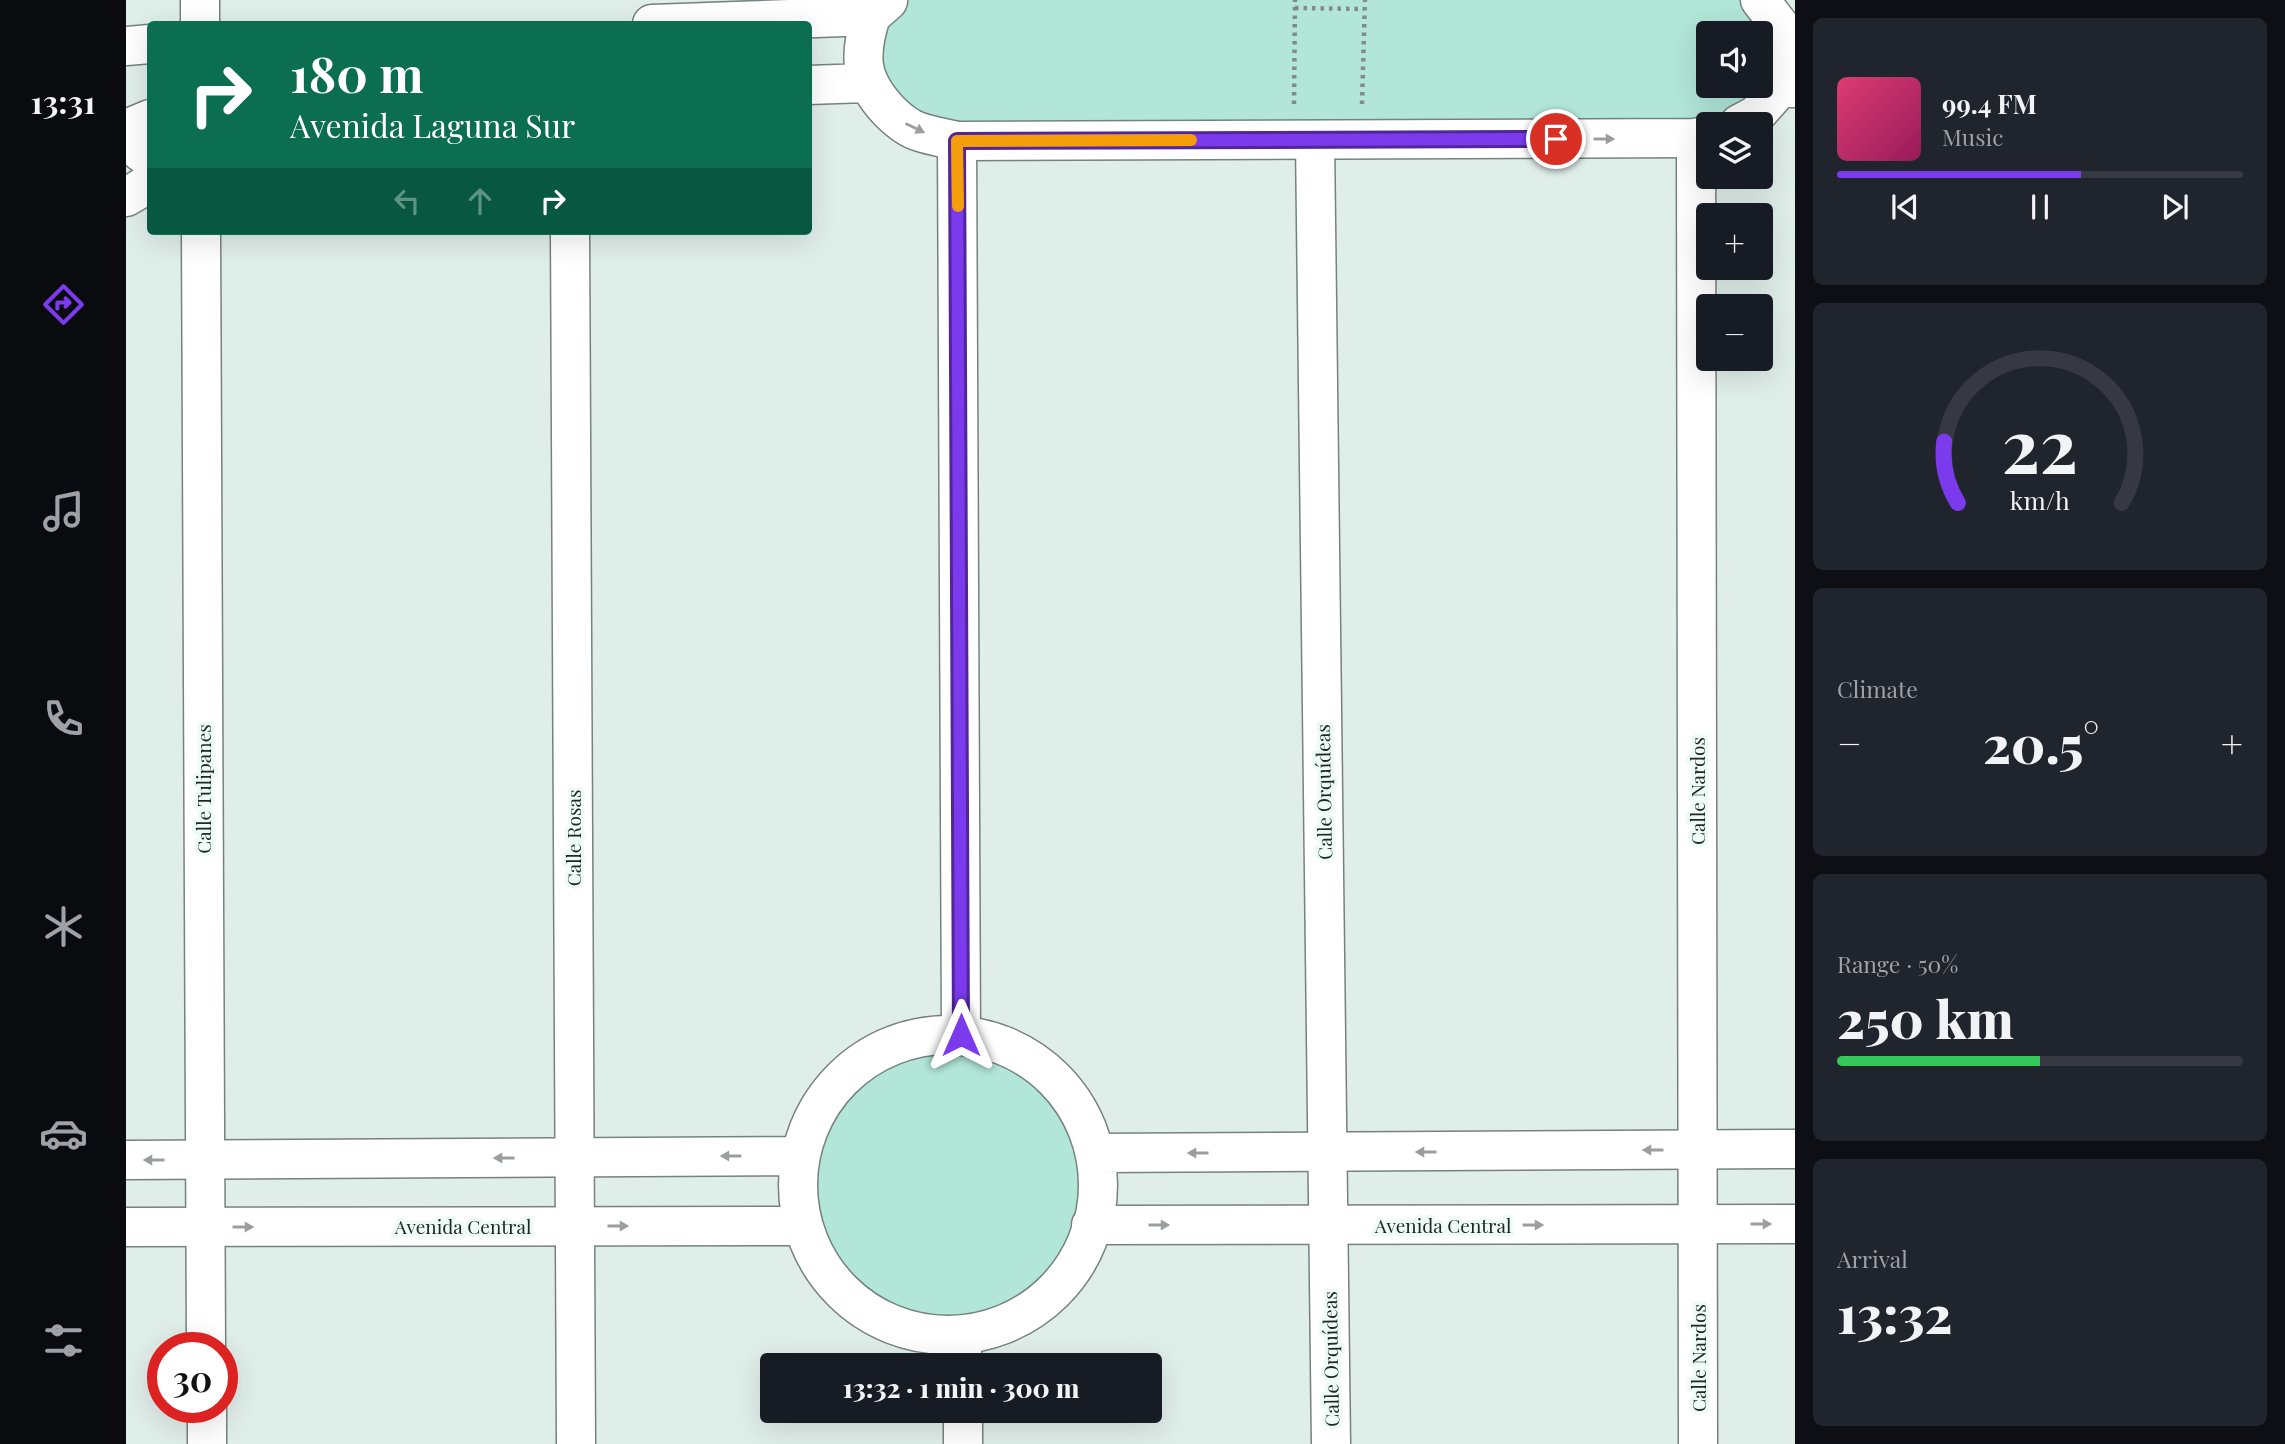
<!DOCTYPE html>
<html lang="en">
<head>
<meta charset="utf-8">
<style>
	body { margin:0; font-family:"Playfair Display",serif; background:#20242c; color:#f1f3f6; height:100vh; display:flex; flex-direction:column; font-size:26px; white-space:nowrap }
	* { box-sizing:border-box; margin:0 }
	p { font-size:23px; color:#9ea1a6 }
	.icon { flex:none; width:38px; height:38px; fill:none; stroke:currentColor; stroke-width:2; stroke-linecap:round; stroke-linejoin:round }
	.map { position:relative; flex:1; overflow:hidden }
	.panel { display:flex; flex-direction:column; gap:18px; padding:18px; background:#0d0f14; width:490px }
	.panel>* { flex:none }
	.hud { position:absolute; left:21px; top:21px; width:665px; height:214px; border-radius:7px; box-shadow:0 7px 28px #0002; background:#0b6e4f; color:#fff; overflow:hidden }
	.fabs { position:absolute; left:1570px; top:21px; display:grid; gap:14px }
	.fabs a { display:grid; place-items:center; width:77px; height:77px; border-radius:7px; background:#171b24; box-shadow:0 7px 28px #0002; font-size:35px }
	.speed { position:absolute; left:21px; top:1332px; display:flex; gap:14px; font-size:35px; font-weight:700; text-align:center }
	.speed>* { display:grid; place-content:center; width:91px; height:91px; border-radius:50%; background:#171b24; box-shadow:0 7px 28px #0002; line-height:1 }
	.speed .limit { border:10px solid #d22; background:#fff; color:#111 }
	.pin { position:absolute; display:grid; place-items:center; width:60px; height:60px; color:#fff; margin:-30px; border:4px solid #fff; border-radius:50%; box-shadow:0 2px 7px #0007 }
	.me { position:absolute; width:77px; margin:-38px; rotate:0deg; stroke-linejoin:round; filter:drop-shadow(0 0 5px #0008) }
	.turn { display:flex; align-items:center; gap:24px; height:147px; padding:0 28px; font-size:32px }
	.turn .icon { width:91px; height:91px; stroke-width:2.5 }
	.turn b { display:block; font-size:49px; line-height:60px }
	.lanes { display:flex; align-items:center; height:66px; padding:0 28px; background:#0003; justify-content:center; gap:35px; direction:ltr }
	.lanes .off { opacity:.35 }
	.big { font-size:52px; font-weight:800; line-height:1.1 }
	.panel .tile { flex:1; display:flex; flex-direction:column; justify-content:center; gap:10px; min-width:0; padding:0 24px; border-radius:10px; background:#20242c }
	.panel .dial { align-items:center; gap:0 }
	.dial svg { height:182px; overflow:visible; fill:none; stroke:#363941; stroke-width:7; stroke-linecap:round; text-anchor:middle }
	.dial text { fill:#f1f3f6; stroke:none }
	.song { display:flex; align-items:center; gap:21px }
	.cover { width:84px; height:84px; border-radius:10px; background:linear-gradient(135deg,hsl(340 70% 55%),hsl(330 70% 35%)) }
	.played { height:7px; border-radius:4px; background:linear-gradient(90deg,#7c3aed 60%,#363941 60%) }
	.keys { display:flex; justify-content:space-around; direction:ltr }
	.heat { display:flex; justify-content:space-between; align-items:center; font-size:38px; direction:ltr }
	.charge { height:10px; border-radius:5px; background:linear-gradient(90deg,#34c759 50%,#363941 0) }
	.trip { position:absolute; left:634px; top:1353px; width:402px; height:70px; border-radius:7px; background:#171b24; box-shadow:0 7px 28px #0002; font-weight:800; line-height:70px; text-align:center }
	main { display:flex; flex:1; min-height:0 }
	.tab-bar { display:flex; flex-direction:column; width:126px; justify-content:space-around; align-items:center; background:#090b0e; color:#9ea1a6 }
	.tab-bar .icon { width:49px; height:49px }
	.tab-bar .active { color:#7c3aed }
	.tab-bar b { font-size:32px; color:#f1f3f6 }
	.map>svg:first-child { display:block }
	.green { fill:#b2e6d9; fill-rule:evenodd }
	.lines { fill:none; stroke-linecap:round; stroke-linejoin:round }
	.minor-casing { stroke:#75827e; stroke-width:41 }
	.tertiary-casing { stroke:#75827e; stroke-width:41 }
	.path { stroke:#828b89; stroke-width:4.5; stroke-dasharray:3.5 5; stroke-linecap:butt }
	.minor { stroke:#fff; stroke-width:38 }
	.tertiary { stroke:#fff; stroke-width:38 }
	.oneway { fill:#9c9e9d }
	.route-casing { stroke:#51269a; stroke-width:18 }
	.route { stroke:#7c3aed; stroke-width:12 }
	.slow { stroke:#f59e0b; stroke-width:12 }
	.labels { text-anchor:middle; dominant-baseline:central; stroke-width:7; stroke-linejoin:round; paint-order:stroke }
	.street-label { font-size:19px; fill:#222726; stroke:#edfbf7 }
</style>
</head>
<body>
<main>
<nav class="tab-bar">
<b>13:31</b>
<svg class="icon active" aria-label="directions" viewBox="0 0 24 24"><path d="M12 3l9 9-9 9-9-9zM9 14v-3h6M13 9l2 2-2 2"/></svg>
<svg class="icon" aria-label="music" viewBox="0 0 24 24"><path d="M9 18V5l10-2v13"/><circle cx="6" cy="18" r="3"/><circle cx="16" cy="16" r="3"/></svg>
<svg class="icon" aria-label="phone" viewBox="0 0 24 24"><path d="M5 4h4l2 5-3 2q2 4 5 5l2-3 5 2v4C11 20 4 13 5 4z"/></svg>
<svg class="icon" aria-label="climate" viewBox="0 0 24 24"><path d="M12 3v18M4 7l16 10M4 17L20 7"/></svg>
<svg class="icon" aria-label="car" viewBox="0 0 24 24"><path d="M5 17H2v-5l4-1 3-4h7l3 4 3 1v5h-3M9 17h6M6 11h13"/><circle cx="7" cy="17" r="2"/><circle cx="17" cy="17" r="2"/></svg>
<svg class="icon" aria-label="filters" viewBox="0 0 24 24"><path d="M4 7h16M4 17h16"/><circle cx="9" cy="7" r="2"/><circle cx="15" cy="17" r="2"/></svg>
</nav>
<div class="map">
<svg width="1669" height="1444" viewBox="0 0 1669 1444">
	<rect width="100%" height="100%" fill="#e0eeea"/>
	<path class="green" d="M 765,0 L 1625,0 L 1653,88 L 1610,124 L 811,135 L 765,106 L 746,17 ZM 1582,33 L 1634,33 L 1634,86 L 1582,86 Z
		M677 1188a145 145 0 1 1 290 0a145 145 0 1 1-290 0Z"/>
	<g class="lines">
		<g class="minor-casing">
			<path id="minor" d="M 74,0 L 74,24
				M 0,46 L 24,44
				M 1570,138 L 1572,1444
				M 1189,140 L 1205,1444
				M 0,141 L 24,159
				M 831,141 L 835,1036
				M 75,231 L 80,1348
				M 444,231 L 450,1444
				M 836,1337 L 836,1365
				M 81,1407 L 81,1444
				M 837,1410 L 837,1444"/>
		</g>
		<g class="tertiary-casing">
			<path id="tertiary" d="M 1634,0 L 1654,26
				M 745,16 C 732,57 734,80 763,111 C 771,119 783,129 794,132 C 806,136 819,138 831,141 L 1570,138 L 1582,135
				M 526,24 L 745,16 L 762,1
				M 682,85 L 740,83
				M 1654,88 L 1654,26
				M 1613,124 L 1630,115 L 1654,88 L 1669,88
				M 0,129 L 24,119
				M 0,197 L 24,183
				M672 1185a150 150 0 1 1 300 0a150 150 0 1 1-300 0Z
				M 972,1153 L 1669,1149
				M 0,1160 L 673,1156
				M 965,1225 L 1669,1224
				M 0,1227 L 675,1226"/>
		</g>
		<path class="path" d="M 1169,8 L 1238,9
			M 1168,104 L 1169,0
			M 1236,104 L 1239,0"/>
		<use href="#minor" class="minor"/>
		<use href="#tertiary" class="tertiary"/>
	</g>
	<defs><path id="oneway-solid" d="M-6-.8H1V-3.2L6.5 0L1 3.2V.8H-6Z" transform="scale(1.75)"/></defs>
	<g class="oneway">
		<use href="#oneway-solid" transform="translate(789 128) rotate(26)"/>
		<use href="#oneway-solid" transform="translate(1478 139)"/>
		<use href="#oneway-solid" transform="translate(1527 1150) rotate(180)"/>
		<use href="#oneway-solid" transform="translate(1300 1152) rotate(180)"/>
		<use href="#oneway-solid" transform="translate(1072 1153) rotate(180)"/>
		<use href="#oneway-solid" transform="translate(605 1156) rotate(180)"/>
		<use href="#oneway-solid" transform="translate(378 1158) rotate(180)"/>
		<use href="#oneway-solid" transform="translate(28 1160) rotate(180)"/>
		<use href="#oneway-solid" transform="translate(1635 1224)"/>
		<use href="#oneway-solid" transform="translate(1033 1225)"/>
		<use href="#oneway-solid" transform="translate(1407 1225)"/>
		<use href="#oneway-solid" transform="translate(492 1226)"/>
		<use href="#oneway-solid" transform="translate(117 1227)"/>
	</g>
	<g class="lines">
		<g class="route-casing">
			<path id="route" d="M 835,1035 L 831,141 L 1430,139"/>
		</g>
		<use href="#route" class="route"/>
		<path class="slow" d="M 832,206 L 831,141 L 1065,140"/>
	</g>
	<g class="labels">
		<g class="street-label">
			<text transform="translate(77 789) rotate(-90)">Calle Tulipanes</text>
			<text transform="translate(1571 791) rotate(-90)">Calle Nardos</text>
			<text transform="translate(1197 792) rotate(-91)">Calle Orquídeas</text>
			<text transform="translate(447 838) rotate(-90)">Calle Rosas</text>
			<text x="1317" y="1225">Avenida Central</text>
			<text x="337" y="1226">Avenida Central</text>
			<text transform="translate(1572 1358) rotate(-90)">Calle Nardos</text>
			<text transform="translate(1204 1359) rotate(-91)">Calle Orquídeas</text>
		</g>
	</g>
</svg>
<div class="fabs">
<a><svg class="icon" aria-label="sound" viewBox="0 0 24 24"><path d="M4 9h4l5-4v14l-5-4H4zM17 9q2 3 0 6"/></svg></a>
<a><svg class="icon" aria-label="layers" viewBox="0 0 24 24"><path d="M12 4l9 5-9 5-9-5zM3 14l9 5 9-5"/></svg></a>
<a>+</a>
<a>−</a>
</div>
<div class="speed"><div class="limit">30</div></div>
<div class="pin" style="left:1430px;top:139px;background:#d93025"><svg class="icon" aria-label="arrive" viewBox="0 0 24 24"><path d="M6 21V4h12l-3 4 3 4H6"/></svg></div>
<svg class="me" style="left:835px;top:1035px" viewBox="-20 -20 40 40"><path d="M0-17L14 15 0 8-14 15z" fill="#7c3aed" stroke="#fff" stroke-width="4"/></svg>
<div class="trip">13:32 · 1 min · 300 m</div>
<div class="hud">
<div class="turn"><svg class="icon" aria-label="right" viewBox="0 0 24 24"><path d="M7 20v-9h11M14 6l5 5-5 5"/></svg><div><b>180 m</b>Avenida Laguna Sur</div></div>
<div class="lanes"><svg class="icon off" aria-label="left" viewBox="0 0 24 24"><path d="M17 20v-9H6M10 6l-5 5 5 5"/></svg><svg class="icon off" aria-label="ahead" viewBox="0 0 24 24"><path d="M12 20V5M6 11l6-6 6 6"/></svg><svg class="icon" aria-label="right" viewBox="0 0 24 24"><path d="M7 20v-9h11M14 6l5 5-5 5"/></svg></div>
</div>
</div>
<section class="panel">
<div class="tile">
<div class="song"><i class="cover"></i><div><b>99.4 FM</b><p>Music</p></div></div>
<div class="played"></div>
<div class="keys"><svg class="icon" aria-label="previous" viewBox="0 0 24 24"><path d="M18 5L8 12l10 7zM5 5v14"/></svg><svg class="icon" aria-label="pause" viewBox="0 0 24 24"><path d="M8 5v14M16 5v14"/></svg><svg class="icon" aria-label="next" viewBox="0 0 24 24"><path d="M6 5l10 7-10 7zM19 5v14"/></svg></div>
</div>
<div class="tile dial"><svg viewBox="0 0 100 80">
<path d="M14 69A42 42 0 1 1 86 69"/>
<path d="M14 69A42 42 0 0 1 8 42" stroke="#7c3aed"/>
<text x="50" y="56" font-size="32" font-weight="700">22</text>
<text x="50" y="72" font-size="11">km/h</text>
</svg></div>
<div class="tile"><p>Climate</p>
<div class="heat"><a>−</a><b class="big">20.5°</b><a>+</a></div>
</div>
<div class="tile"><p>Range · 50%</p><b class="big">250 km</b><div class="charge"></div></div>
<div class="tile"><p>Arrival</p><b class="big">13:32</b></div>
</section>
</main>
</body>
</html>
